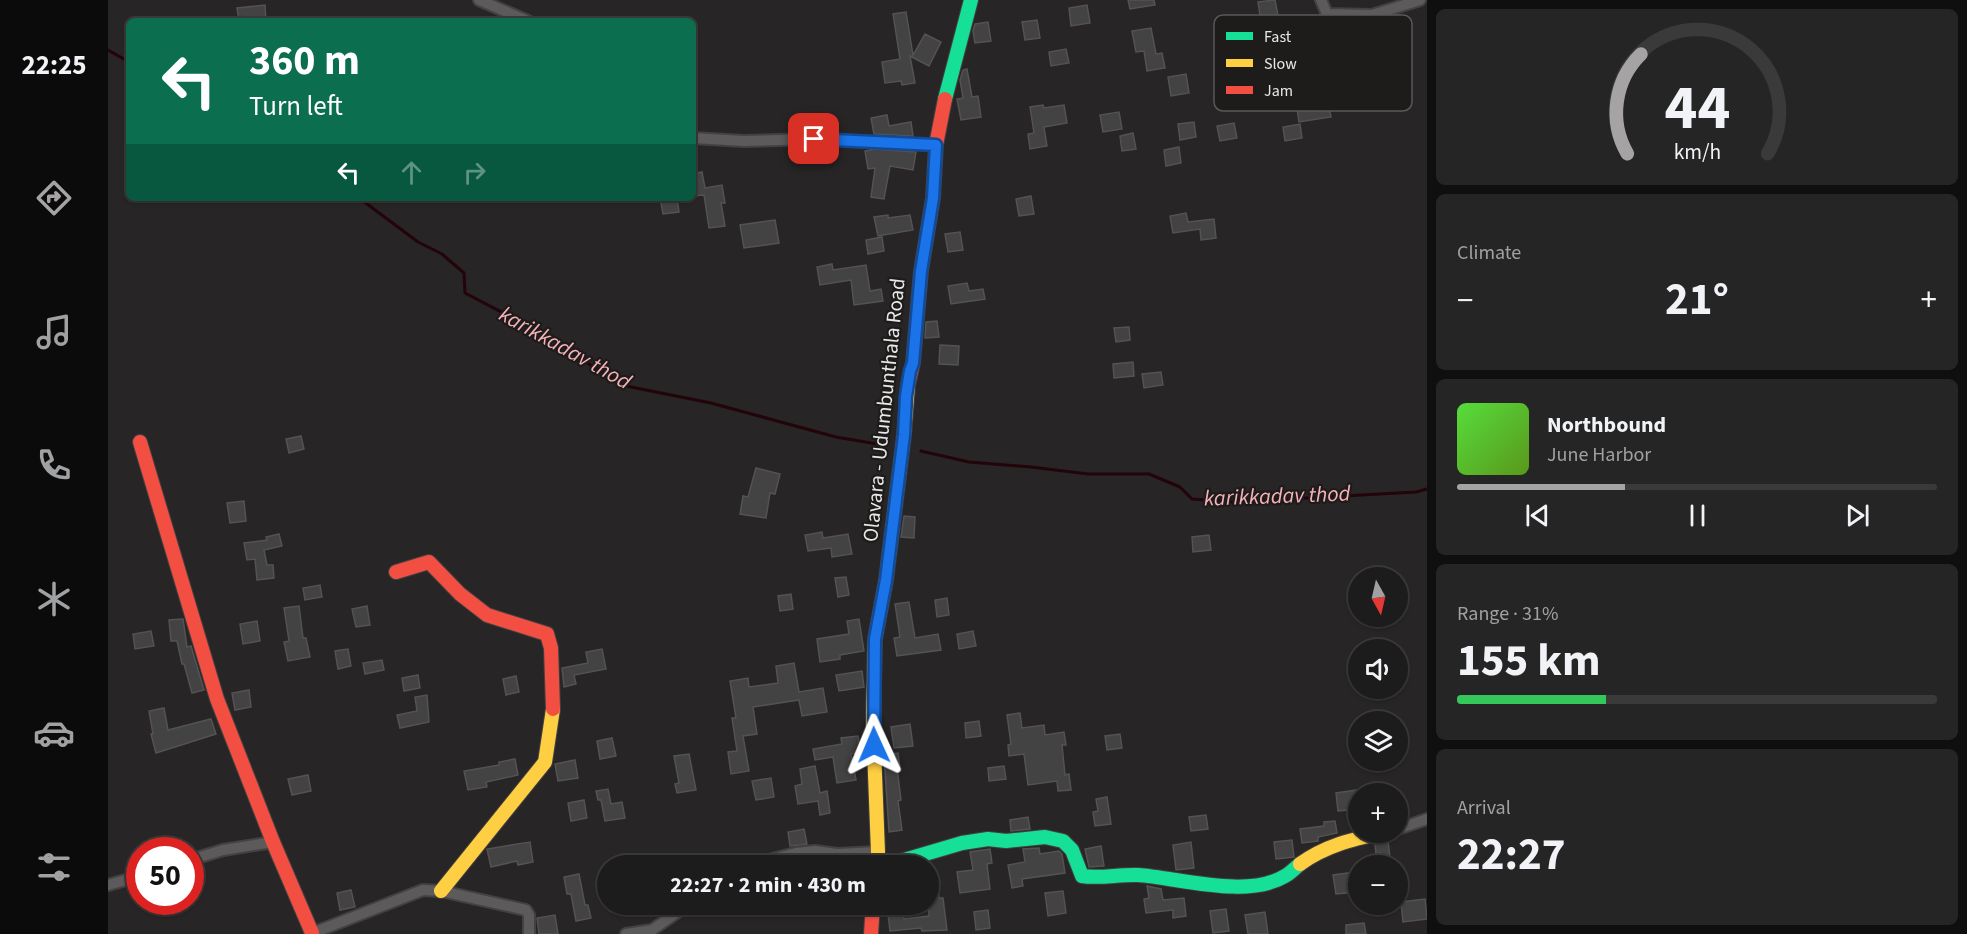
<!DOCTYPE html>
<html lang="en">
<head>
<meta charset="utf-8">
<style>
	body { margin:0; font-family:"Source Sans 3",sans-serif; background:#252525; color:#f1f3f6; height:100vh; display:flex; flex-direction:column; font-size:22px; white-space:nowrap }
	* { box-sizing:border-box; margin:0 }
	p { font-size:20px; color:#a0a1a3 }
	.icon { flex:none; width:33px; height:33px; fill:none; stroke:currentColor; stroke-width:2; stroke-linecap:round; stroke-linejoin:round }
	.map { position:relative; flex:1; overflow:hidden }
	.details { display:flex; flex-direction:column; gap:9px; padding:9px; background:#100f0f; width:540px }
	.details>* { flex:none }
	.hud { position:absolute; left:18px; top:18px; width:570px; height:183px; border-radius:9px; box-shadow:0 2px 4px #0004,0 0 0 2px #3b3a3b; background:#0b6e4f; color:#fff; overflow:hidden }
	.needle { width:39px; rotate:172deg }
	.tools { position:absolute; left:1240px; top:567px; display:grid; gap:12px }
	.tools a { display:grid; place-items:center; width:60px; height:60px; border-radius:50%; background:#1d1c1c; box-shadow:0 2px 4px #0004,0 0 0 2px #3b3a3b; font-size:30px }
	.speed { position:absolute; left:18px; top:837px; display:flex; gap:12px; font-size:30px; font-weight:700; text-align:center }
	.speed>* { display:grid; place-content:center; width:78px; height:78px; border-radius:50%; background:#1d1c1c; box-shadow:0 2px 4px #0004,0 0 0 2px #3b3a3b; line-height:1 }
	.speed .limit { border:9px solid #d22; background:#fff; color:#111 }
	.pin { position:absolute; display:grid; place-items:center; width:51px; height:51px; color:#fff; margin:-26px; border-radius:12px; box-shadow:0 3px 9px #0006 }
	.me { position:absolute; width:66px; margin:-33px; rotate:359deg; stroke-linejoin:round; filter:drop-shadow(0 0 4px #0008) }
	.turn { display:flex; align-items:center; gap:21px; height:126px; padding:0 24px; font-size:27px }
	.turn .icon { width:78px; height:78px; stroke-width:2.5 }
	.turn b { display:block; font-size:42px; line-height:51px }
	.lanes { display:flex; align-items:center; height:57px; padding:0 24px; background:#0003; justify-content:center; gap:30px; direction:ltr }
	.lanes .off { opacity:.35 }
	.big { font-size:45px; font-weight:700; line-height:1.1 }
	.details .widget { flex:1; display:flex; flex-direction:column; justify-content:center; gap:9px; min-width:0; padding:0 21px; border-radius:9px; background:#252525 }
	.details .dial { align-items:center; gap:0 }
	.dial svg { height:156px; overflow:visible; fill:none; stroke:#3b3a3b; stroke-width:7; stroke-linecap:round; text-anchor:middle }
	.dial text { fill:#f1f3f6; stroke:none }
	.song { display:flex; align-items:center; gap:18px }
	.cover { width:72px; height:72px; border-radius:9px; background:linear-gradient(135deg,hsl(110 70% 55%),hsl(90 70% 35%)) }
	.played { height:6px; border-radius:3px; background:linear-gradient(90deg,#a5a3a3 35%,#3b3a3b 35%) }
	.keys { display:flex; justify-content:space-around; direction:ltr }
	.heat { display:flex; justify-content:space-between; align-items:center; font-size:33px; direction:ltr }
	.charge { height:9px; border-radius:4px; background:linear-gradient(90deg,#34c759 31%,#3b3a3b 0) }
	.trip { position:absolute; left:489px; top:855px; width:342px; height:60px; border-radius:30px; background:#1d1c1c; box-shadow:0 2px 4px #0004,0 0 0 2px #3b3a3b; font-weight:700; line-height:60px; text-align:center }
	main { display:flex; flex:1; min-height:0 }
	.tabs { display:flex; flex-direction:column; width:108px; justify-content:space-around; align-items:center; background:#0c0b0b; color:#a0a1a3 }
	.tabs .icon { width:42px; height:42px }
	.tabs .selected { color:#a5a3a3 }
	.tabs b { font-size:27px; color:#f1f3f6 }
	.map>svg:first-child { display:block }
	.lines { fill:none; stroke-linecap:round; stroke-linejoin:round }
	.stream { stroke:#23040a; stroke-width:3 }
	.building { fill:#444343; stroke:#545252; stroke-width:1.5 }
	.street-casing { stroke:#434141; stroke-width:14 }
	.fast-casing { stroke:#434141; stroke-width:16 }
	.slow-casing { stroke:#434141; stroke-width:16 }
	.jam-casing { stroke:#434141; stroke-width:16 }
	.street { stroke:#5c5a5a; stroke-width:10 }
	.fast { stroke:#16e098; stroke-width:14 }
	.slow { stroke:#ffcf43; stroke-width:14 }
	.jam { stroke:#f24e42; stroke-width:14 }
	.route-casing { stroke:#114b97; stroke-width:15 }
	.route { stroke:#1a73e8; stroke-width:10 }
	.labels { text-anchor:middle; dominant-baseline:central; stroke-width:4.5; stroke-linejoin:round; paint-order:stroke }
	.street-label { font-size:21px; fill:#e9e7e7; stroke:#1e1b1b }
	.water-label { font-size:22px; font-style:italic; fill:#f6b2b8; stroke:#1e1b1b }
	.key { fill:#1e1b1b; stroke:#5b5858; stroke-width:1.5 }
	.key-label { font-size:16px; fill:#e9e7e7 }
</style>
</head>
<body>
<main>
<nav class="tabs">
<b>22:25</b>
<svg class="icon selected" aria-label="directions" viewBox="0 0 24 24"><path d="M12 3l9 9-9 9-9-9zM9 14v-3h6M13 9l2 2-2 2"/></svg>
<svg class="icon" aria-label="music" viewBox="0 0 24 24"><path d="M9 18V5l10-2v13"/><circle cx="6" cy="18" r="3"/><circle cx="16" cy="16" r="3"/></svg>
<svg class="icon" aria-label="phone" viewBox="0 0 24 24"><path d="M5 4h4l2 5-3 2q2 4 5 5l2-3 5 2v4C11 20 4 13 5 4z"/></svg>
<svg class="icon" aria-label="climate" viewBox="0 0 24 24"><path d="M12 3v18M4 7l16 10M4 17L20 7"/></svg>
<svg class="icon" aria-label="car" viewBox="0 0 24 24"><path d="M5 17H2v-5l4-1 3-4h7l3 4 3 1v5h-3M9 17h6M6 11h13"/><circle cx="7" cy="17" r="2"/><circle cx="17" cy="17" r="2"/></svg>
<svg class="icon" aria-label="filters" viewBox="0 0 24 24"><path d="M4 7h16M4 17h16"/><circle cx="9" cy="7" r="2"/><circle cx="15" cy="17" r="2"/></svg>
</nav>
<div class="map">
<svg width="1319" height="934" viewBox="0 0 1319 934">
	<rect width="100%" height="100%" fill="#272525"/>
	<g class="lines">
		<path class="stream" d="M 0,50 L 21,62
			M 251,198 L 310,242 L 334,254 L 356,273 L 357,293 L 451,342 L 481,364 L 518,386 L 603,403 L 728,437 L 775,445
			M 813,451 L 861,462 L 923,467 L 980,474 L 1041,474 L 1072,487 L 1084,499 L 1127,502 L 1308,492 L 1319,489"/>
	</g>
	<path class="building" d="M 1020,0 L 1046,0 L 1047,5 L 1022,9 Z
		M 1167,0 L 1170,16 L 1164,17 L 1167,35 L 1149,38 L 1146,23 L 1153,22 L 1150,2 Z
		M 157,5 L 158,21 L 131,21 L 129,8 Z
		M 979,5 L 982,23 L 963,26 L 961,8 Z
		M 798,12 L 805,55 L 817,34 L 833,42 L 821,66 L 802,56 L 807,83 L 794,85 L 793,81 L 777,83 L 774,62 L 792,59 L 785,14 Z
		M 929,20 L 932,38 L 917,40 L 914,22 Z
		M 880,22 L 883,41 L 867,43 L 865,31 L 867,24 Z
		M 1043,28 L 1048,54 L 1054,53 L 1057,68 L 1039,71 L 1036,51 L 1028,52 L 1024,31 Z
		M 958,49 L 961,63 L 943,66 L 941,52 Z
		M 859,69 L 864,97 L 870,96 L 873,117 L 853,120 L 849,99 L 855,98 L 852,80 L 855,70 Z
		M 1078,74 L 1081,93 L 1063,96 L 1060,77 Z
		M 1215,80 L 1223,117 L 1191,122 L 1189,108 L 1202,106 L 1199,83 Z
		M 935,105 L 936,108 L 956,105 L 959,123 L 936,127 L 939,146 L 922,149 L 920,134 L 926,133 L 922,107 Z
		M 1011,112 L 1014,129 L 995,132 L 992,115 Z
		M 779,115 L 781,126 L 803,122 L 805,136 L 766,134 L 763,118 Z
		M 1086,122 L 1088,137 L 1072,140 L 1070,124 Z
		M 1126,123 L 1129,138 L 1112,141 L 1109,126 Z
		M 1192,124 L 1194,138 L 1177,141 L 1175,127 Z
		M 1025,133 L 1028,149 L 1014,151 L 1012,136 Z
		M 1071,147 L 1073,163 L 1058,166 L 1056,150 Z
		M 766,149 L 808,152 L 805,170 L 782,166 L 776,199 L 763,197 L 767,168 L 760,169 L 757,151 Z
		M 594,172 L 597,188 L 614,185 L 617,203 L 613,203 L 617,226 L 601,228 L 596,195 L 585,196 L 585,174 Z
		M 923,196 L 926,214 L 911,216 L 908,199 Z
		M 552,198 L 569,198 L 571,212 L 555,214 Z
		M 1078,213 L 1080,222 L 1106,219 L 1108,238 L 1093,240 L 1092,229 L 1065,233 L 1062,216 Z
		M 780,215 L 780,218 L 802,215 L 805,230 L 770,236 L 766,217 Z
		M 667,220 L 671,243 L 636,248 L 632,225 Z
		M 852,232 L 855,250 L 840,252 L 837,234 Z
		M 774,237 L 776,251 L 760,254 L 758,240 Z
		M 724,264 L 725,270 L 758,265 L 762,291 L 773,289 L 775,301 L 746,305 L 743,280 L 712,285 L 709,267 Z
		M 859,283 L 861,291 L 875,289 L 877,299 L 843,304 L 840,286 Z
		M 829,321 L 831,337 L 817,338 L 818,322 Z
		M 1021,327 L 1022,340 L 1008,342 L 1006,328 Z
		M 832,345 L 851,346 L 850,365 L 831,364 Z
		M 1025,362 L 1026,376 L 1006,378 L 1005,364 Z
		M 1053,372 L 1055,385 L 1036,388 L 1034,374 Z
		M 193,436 L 196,449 L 181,453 L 178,439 Z
		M 648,468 L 672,474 L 667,494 L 662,493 L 658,518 L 632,514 L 635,496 L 640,497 Z
		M 136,501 L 138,521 L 122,523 L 119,503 Z
		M 796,516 L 807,517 L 806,538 L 793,537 Z
		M 714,532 L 715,538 L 740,534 L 744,554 L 724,557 L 723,548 L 700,551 L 697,535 Z
		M 171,534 L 174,546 L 156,550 L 159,565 L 165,565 L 166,578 L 149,580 L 147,559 L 139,560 L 136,543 L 159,540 L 158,537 Z
		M 1101,535 L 1103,550 L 1085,552 L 1084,537 Z
		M 738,577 L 741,595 L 730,597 L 727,578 Z
		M 212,585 L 214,597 L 197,600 L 195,588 Z
		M 683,594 L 685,609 L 672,611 L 670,596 Z
		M 839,598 L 841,615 L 829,617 L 827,600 Z
		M 801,602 L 807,638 L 830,634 L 833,650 L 789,656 L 786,638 L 792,637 L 787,604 Z
		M 191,606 L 195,638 L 198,638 L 202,657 L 180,661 L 176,642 L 181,641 L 176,608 Z
		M 259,606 L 262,625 L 248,627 L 244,609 Z
		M 75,619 L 79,647 L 83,646 L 96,690 L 84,693 L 76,664 L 74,664 L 69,641 L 63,641 L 61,620 Z
		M 751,619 L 756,651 L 732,655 L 732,659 L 712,662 L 709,639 L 741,634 L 739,621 Z
		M 149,621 L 152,641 L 135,644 L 132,624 Z
		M 43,631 L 46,646 L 27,649 L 25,634 Z
		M 865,631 L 868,646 L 851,649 L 849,634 Z
		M 240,649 L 243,666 L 230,669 L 227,651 Z
		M 494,649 L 498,669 L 466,675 L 468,684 L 456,687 L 454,668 L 480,663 L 478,652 Z
		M 274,660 L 276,670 L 257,674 L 255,663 Z
		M 686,663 L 691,692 L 715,688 L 719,712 L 694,716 L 691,700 L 645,707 L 649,734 L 635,736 L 641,771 L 623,774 L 620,752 L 629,751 L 624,718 L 628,718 L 622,681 L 640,678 L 641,687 L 670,683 L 668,666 Z
		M 754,671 L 756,687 L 731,691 L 728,675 Z
		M 310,675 L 312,688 L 296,691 L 294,678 Z
		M 408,676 L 411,692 L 398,695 L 395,679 Z
		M 141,690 L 143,707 L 127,710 L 124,693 Z
		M 319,695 L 321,722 L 292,728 L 289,715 L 309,711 L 307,697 Z
		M 56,708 L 60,730 L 103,719 L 108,734 L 48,753 L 43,734 L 45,734 L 41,711 Z
		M 912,713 L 914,728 L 936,725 L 937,735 L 956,732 L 958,745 L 954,745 L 957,775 L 961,774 L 963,790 L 950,791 L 949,781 L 920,785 L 916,754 L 901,756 L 900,745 L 903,744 L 899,715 Z
		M 871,721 L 873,736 L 858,738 L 857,723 Z
		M 802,724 L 805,746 L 786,748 L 783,727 Z
		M 1012,734 L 1014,748 L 999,750 L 997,736 Z
		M 750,736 L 753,752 L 743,754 L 748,780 L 729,783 L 725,757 L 707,760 L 705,749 L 734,744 L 733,738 Z
		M 504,738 L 508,756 L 492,759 L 489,741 Z
		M 790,753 L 792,768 L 789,768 L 793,800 L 790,801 L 794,830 L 781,832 L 776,755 Z
		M 581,754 L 588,790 L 569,793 L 567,784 L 571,783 L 566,756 Z
		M 407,759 L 410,775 L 378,782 L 379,787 L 360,790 L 356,771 L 391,765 L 391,762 Z
		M 467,760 L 470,778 L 450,781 L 447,764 Z
		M 707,766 L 712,793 L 719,791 L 722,813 L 712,815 L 710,801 L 690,804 L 687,786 L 694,784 L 692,769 Z
		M 896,766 L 898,779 L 881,781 L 880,768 Z
		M 200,775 L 203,791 L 184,795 L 180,779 Z
		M 663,778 L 666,797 L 648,800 L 644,781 Z
		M 500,789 L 503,804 L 514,802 L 517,818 L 497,821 L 493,800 L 490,800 L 488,791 Z
		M 1248,790 L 1250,809 L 1230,811 L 1228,793 Z
		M 999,797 L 1003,824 L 987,826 L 985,812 L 990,811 L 988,799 Z
		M 476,800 L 479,818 L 463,821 L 460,803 Z
		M 1098,815 L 1100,829 L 1083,831 L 1081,817 Z
		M 920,817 L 922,829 L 903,831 L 902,820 Z
		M 1227,821 L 1229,833 L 1210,837 L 1210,841 L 1194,843 L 1192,829 L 1216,826 L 1216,822 Z
		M 696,829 L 699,844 L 682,846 L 680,832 Z
		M 1184,840 L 1186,857 L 1168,859 L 1166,842 Z
		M 1280,841 L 1283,866 L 1274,866 L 1272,853 L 1268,854 L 1267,844 Z
		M 422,842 L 425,862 L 410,865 L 409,861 L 383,867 L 379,849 Z
		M 1083,842 L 1086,868 L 1068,870 L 1065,845 Z
		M 993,846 L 996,866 L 981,867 L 977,849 Z
		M 931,848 L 932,854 L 951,851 L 954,854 L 957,873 L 914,879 L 915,886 L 904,888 L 900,865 L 917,862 L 915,849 Z
		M 882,849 L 884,863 L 879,864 L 882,889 L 852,893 L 849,872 L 865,870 L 862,852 Z
		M 1247,872 L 1249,892 L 1228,894 L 1225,875 Z
		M 471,874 L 477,905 L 480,905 L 483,918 L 468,921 L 463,894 L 459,894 L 456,877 Z
		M 829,877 L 831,898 L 835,898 L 839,930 L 814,931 L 813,928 L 782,931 L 780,914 L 795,912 L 796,919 L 821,916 L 820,878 Z
		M 1039,886 L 1053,889 L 1055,900 L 1076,898 L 1078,916 L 1065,918 L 1065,910 L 1038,913 L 1036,899 L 1041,898 Z
		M 243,890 L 247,907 L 232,910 L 229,893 Z
		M 955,891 L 958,913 L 940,916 L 937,893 Z
		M 1317,899 L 1319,919 L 1295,922 L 1293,902 Z
		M 1118,909 L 1121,931 L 1105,933 L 1102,911 Z
		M 880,910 L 882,928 L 868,930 L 866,912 Z
		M 1157,912 L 1160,934 L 1140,934 L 1137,915 Z
		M 447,915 L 450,934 L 431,934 L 429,918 Z
		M 1256,923 L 1258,934 L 1238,934 L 1238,925 Z"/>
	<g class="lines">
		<g class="street-casing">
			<path id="street" d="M 371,0 L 420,21
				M 1213,0 L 1219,14 L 1264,15 L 1312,0
				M 585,138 L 636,141 L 707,139 L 828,145
				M 1290,829 L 1319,819
				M 82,860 L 115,850 L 165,842
				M 652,866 L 665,859 L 688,853 L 707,851 L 729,854 L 770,852
				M 0,885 L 32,876
				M 202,934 L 315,890 L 333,891 L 418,910 L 421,915 L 421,934
				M 518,934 L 544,930 L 581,904"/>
		</g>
		<g class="fast-casing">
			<path id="fast" d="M 837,99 L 863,0
				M 776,866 L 854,843 L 880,839 L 898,841 L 937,837 L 955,841 L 964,850 L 974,876 C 993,879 1011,874 1030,875 C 1072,878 1139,899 1177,876 C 1183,873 1187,868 1192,864"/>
		</g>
		<g class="slow-casing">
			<path id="slow" d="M 1192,864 C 1218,845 1246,839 1277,832
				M 768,866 L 770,852 L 765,723 L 767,639 L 778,580 L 796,435 L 800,385
				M 333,891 L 437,762 L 445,709"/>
		</g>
		<g class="jam-casing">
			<path id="jam" d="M 800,385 L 805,363 L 813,271 L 825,198 L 828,145 L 837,99
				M 32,442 L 109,699 L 165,842 L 204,933
				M 288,572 L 321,562 L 352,594 L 379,615 L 439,634 L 443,648 L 445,709
				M 763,934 L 765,904"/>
		</g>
		<use href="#street" class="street"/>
		<use href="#fast" class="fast"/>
		<use href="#slow" class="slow"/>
		<use href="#jam" class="jam"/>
	</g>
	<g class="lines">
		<g class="route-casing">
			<path id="route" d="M 706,139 L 828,145 L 825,198 L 813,271 L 805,363 L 802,371 L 798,396 L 796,435 L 778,580 L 767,639 L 766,745"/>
		</g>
		<use href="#route" class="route"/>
	</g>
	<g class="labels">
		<g class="street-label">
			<text transform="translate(776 410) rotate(-84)">Olavara - Udumbunthala Road</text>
		</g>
		<g class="water-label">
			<text transform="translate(457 348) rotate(29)">karikkadav thod</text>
			<text transform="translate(1169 496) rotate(-2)">karikkadav thod</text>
		</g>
	</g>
	<rect x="1106" y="15" width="198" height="96" rx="9" class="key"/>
	<rect x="1118" y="32" width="27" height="8" fill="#16e098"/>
	<rect x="1118" y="59" width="27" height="8" fill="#ffcf43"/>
	<rect x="1118" y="86" width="27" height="8" fill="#f24e42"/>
	<g class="key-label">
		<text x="1156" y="42">Fast</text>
		<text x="1156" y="69">Slow</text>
		<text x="1156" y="96">Jam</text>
	</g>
</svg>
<div class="tools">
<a><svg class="needle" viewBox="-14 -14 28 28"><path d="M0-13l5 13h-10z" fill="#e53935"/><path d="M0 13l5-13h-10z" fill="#a0a1a3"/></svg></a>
<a><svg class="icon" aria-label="sound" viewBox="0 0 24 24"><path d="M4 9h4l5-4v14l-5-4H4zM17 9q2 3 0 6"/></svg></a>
<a><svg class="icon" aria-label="layers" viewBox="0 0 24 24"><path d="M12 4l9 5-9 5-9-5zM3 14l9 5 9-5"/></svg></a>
<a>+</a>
<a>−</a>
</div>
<div class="speed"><div class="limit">50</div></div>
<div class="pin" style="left:706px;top:139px;background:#d93025"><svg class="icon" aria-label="arrive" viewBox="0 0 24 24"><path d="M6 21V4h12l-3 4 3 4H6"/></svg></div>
<svg class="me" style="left:766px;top:745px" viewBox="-20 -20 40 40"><path d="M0-17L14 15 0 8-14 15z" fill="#1a73e8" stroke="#fff" stroke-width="4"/></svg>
<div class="trip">22:27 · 2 min · 430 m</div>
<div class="hud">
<div class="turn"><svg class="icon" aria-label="left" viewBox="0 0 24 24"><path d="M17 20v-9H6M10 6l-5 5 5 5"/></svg><div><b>360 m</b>Turn left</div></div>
<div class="lanes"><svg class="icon" aria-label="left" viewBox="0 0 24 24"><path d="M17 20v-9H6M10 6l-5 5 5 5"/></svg><svg class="icon off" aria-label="ahead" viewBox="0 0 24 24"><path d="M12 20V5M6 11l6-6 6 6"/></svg><svg class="icon off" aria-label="right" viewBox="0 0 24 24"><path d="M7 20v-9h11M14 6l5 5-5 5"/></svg></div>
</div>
</div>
<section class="details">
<div class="widget dial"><svg viewBox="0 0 100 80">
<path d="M14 69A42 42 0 1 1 86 69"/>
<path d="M14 69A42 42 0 0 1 21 18" stroke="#a5a3a3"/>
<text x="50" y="56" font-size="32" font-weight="700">44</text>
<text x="50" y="72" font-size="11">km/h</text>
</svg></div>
<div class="widget"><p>Climate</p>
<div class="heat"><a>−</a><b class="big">21°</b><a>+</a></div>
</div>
<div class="widget">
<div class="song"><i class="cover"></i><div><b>Northbound</b><p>June Harbor</p></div></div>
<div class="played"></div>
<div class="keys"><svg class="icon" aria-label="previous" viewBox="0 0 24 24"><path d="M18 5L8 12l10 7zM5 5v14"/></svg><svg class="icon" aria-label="pause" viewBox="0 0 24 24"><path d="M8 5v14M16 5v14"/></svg><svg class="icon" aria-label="next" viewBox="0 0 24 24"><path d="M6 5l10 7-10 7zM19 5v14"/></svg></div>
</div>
<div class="widget"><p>Range · 31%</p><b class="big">155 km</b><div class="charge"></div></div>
<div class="widget"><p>Arrival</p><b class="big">22:27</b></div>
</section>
</main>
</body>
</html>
